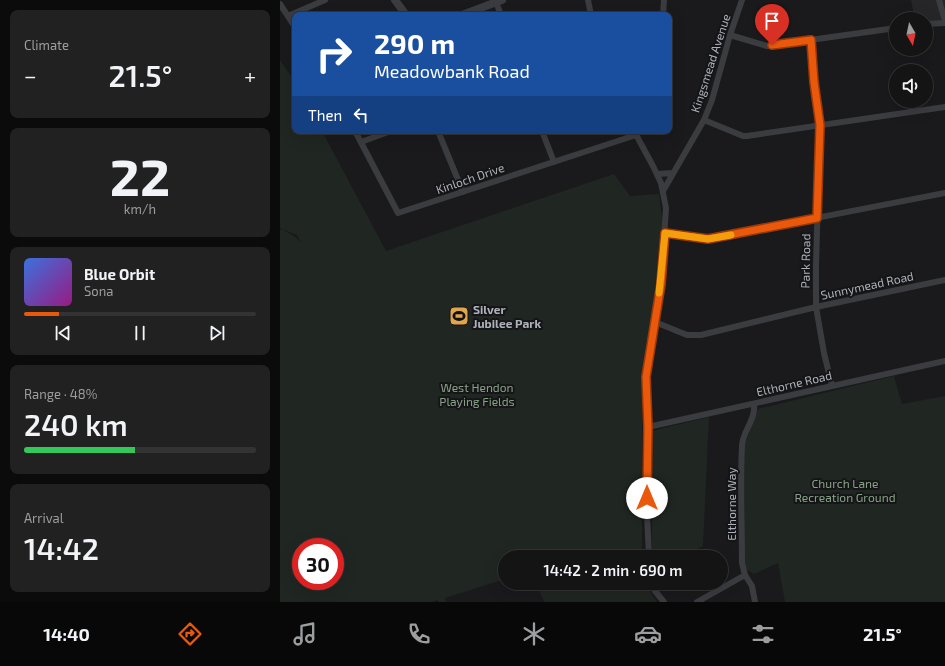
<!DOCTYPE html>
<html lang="en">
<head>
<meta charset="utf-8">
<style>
	body { margin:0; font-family:"Exo 2",sans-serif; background:#212122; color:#f1f3f6; height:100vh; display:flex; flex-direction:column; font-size:15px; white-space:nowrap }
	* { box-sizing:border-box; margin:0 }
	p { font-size:13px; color:#9d9ea0 }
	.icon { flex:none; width:22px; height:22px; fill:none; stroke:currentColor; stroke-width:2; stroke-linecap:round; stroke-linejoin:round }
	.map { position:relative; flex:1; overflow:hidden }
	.side { display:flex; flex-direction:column; gap:10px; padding:10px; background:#0b0b0c; width:280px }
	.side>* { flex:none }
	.banner { position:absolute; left:12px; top:12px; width:380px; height:122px; border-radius:8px; box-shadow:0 4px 16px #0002,0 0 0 1px #333334; background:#1a4fa0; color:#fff; overflow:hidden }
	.needle { width:26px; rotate:171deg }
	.fabs { position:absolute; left:609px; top:12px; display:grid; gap:8px }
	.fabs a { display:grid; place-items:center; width:44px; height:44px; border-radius:50%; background:#141415; box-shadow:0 4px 16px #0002,0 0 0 1px #333334; font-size:20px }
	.speed { position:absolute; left:12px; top:538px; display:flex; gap:8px; font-size:20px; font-weight:700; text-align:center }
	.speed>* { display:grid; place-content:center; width:52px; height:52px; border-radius:50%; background:#141415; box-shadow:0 4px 16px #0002,0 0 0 1px #333334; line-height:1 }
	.speed .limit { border:6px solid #d22; background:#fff; color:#111 }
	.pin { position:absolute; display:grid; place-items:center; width:34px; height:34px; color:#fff; margin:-41px -17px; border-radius:50% 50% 50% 0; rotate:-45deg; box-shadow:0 0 4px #0007 }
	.pin .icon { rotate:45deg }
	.me { position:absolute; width:44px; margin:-22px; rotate:0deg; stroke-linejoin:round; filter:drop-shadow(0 0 3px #0008) }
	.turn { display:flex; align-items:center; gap:14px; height:84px; padding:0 16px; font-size:18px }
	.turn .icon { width:52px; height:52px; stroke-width:2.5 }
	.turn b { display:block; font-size:28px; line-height:34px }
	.then { display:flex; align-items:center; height:38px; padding:0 16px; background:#0003; gap:8px; font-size:15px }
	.big { font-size:30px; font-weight:600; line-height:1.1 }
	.side .widget { flex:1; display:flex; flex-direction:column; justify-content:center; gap:6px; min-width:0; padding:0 14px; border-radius:8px; background:#212122 }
	.side .dial { align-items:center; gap:0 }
	.dial b { font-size:52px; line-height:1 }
	.song { display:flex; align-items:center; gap:12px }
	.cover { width:48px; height:48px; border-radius:6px; background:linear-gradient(135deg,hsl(220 70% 55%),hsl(310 70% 35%)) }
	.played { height:4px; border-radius:2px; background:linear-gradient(90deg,#ea580c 15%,#333334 15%) }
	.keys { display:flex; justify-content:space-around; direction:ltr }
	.heat { display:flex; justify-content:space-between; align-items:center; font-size:22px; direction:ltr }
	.charge { height:6px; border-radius:3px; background:linear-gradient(90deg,#34c759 48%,#333334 0) }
	.trip { position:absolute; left:218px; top:550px; width:230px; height:40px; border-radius:20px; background:#141415; box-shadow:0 4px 16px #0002,0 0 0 1px #333334; font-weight:600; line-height:40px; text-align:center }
	.menu { display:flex; height:64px; justify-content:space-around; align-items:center; background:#080808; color:#9d9ea0 }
	.menu .icon { width:28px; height:28px }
	.menu .active { color:#ea580c }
	.menu b { font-size:18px; color:#f1f3f6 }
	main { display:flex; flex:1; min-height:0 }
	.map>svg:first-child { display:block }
	.built { fill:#262628 }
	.green { fill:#202621; fill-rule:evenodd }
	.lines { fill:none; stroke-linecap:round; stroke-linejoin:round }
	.minor { stroke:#3b3c40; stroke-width:6 }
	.tertiary { stroke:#3b3c40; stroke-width:8 }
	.route-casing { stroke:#983908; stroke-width:10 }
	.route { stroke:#ea580c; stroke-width:7 }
	.slow { stroke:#f59e0b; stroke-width:7 }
	.labels { text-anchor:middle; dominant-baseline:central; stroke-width:4; stroke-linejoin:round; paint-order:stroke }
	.street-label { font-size:12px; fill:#adb2ba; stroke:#151517 }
	.poi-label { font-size:12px; font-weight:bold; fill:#adb2ba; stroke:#151517; text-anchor:start }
	.park-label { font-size:12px; fill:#87a387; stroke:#151517 }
</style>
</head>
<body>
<main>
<section class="side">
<div class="widget"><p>Climate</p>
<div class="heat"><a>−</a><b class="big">21.5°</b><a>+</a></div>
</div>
<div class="widget dial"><b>22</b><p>km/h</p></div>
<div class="widget">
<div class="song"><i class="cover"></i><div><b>Blue Orbit</b><p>Sona</p></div></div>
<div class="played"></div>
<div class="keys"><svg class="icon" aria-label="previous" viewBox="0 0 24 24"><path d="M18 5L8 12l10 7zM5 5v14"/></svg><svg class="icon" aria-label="pause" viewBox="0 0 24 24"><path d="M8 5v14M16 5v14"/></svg><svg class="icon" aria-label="next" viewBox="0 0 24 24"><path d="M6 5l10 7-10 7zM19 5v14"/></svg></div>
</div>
<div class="widget"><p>Range · 48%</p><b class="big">240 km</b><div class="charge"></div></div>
<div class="widget"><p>Arrival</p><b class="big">14:42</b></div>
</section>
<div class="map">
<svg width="665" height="602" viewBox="0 0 665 602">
	<rect width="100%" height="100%" fill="#1a1a1c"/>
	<path class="built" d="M 631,0 L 665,0 L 665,20 L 646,24 L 646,19 L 635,19 Z"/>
	<path class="green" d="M 0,60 L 15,82 L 15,131 L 42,131 L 106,251 L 334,174 L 350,196 L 379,194 L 383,226 L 374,319 L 362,379 L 362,557 L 225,557 L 225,579 L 165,598 L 166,602 L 159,602 L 158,600 L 151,602 L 0,602 L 0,230 L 2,229 L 15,237 L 21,243 L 17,235 L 0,228 ZM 21,547 L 55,547 L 55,581 L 21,581 Z
		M 614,376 L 622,404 L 665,396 L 665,602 L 505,602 L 498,563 L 474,574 L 467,570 L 464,565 L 464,446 L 478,409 Z
		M 429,417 L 423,546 L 403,557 L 372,557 L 372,431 Z
		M 256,583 L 367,583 L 371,593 L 377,602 L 264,602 Z"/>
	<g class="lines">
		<path class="minor" d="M 308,0 L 311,15
			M 659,0 L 665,21
			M 216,2 L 221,15
			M 0,4 L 15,27
			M 383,15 L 384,0
			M 8,16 L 45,0
			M 646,24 L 665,23
			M 450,35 L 487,46 L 616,28
			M 531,40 L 534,82 L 540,125 L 536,266 L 536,307 L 544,353 L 552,386
			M 424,120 L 463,136 L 467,136 L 665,107
			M 75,131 L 118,213 L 356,135
			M 158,131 L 183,192
			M 262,131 L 274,162
			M 354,131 L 373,166 L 381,183 L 386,208 L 381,284 L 366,377 L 368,427 L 367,514 L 369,557
			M 81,142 L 111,131
			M 377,174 L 393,173
			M 383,191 L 424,120 L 432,100 L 450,35 L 462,0
			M 385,233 L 428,239 L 665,193
			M 375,322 L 407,335 L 421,335 L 536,307 L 665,280
			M 368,427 L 665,361
			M 465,575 L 472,586 L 475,602
			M 372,583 L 375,591 L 384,602
			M 417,602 L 465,575 L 462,563 C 462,524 460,484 462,445 C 463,431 476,419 474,404"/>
		<path class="tertiary" d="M 115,0 L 126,15
			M 182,15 L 222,0"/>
	</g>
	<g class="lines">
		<g class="route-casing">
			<path id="route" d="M 367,498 L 368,427 L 366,377 L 381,284 L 385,233 L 428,239 L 537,218 L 540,125 L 534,82 L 531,40 L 492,45"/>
		</g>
		<use href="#route" class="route"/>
		<path class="slow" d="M 379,293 L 385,233 L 428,239 L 451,235"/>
	</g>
	<defs>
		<g id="stadium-square" transform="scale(1)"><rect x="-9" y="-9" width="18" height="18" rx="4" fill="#e1a64c" stroke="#151517"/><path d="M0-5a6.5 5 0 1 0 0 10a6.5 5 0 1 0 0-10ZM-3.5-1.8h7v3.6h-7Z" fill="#111"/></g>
	</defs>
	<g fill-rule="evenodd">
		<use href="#stadium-square" x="179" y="316"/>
	</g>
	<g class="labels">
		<g class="street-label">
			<text transform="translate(430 63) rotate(-72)">Kingsmead Avenue</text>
			<text transform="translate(190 178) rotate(-19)">Kinloch Drive</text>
			<text transform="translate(525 261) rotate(-89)">Park Road</text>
			<text transform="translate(587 285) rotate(-12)">Sunnymead Road</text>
			<text transform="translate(514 383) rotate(-13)">Elthorne Road</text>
			<text transform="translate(451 504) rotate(-90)">Elthorne Way</text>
		</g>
		<g class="poi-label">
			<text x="193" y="309">Silver<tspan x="193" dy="14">Jubilee Park</tspan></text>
		</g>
		<g class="park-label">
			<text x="197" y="387">West Hendon<tspan x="197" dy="14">Playing Fields</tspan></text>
			<text x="565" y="483">Church Lane<tspan x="565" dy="14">Recreation Ground</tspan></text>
		</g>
	</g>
</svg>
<div class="fabs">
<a><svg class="needle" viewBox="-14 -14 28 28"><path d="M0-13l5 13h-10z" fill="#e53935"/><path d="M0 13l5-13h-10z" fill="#9d9ea0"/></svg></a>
<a><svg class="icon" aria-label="sound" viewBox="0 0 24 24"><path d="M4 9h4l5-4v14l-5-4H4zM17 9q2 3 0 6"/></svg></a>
</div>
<div class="speed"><div class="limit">30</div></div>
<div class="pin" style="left:492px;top:45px;background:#d93025"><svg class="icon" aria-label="arrive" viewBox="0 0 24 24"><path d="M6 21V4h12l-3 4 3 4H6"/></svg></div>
<svg class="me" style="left:367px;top:498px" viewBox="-20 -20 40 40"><circle r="19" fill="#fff"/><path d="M0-13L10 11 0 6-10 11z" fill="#ea580c"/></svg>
<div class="trip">14:42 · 2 min · 690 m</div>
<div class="banner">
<div class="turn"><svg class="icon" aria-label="right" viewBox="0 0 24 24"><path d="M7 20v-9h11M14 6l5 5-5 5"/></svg><div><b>290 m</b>Meadowbank Road</div></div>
<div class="then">Then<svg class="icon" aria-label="left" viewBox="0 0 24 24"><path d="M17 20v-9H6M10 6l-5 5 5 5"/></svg></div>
</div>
</div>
</main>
<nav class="menu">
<b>14:40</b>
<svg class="icon active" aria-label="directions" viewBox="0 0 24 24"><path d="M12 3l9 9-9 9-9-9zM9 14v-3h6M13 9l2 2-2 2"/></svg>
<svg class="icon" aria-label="music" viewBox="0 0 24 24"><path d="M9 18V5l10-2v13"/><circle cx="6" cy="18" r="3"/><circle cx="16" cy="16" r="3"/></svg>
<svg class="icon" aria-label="phone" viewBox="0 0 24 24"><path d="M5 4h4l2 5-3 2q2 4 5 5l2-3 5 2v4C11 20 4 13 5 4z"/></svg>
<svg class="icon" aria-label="climate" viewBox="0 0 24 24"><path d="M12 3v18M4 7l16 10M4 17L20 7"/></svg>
<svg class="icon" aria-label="car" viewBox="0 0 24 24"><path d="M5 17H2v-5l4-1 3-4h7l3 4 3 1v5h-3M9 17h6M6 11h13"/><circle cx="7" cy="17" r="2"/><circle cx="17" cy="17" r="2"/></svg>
<svg class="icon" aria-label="filters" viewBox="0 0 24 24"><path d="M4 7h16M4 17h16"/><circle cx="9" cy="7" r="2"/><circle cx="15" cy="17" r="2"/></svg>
<b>21.5°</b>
</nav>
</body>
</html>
